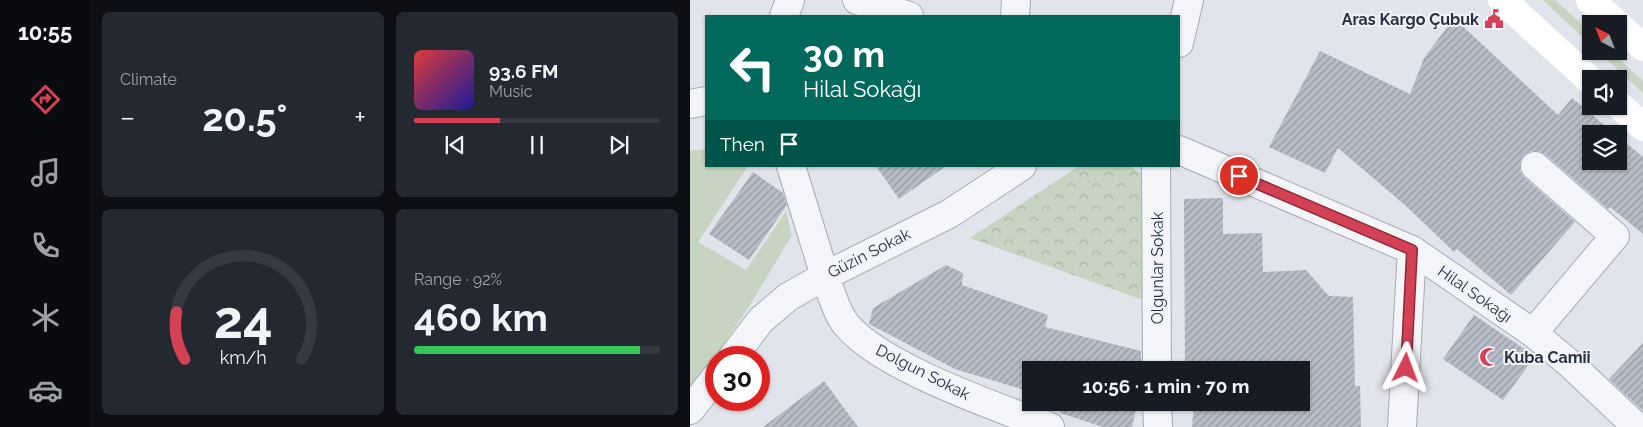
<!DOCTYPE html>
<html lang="en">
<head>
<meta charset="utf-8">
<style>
	body { margin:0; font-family:Raleway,sans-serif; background:#242831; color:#f1f3f6; height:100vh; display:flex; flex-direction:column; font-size:19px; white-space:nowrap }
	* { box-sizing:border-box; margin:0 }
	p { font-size:16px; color:#9ea1a6 }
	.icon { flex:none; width:28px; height:28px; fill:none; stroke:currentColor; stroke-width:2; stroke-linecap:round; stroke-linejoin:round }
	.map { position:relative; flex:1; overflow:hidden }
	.details { display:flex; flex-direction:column; gap:12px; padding:12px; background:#0d0f14; width:600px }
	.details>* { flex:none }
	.top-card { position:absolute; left:15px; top:15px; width:475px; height:152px; border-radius:0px; box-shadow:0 1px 4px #0004; background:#00695c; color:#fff; overflow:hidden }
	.needle { width:32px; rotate:318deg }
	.fabs { position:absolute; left:892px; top:15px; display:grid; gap:10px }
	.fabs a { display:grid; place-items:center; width:45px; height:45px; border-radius:0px; background:#171b24; box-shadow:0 1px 4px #0004; font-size:25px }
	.speed { position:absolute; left:15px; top:346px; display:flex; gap:10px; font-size:25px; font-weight:700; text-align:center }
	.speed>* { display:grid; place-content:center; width:65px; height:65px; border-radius:50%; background:#171b24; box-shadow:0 1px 4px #0004; line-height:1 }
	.speed .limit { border:8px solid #d22; background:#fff; color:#111 }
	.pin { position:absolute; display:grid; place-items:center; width:42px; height:42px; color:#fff; margin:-21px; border:2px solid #fff; border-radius:50%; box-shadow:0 1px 5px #0007 }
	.me { position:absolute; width:55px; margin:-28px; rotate:3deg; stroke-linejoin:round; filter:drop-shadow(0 0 4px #0008) }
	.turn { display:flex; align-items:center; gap:18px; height:105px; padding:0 15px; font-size:22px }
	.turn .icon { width:65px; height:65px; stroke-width:2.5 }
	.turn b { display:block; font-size:35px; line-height:42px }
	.then { display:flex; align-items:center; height:48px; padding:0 15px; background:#0003; gap:10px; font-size:19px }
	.big { font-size:38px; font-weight:700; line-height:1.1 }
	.details .tile { flex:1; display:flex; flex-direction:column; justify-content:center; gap:8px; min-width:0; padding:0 18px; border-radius:8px; background:#242831 }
	.details .dial { align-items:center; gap:0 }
	.dial svg { height:130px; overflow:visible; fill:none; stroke:#363941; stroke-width:7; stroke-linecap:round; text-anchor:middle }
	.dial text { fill:#f1f3f6; stroke:none }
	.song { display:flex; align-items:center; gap:15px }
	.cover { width:60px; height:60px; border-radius:8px; background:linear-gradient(135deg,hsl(0 70% 55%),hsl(240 70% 35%)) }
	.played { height:5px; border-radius:2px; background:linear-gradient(90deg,#d44155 35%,#363941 35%) }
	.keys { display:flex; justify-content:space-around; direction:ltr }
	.heat { display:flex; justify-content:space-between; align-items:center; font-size:28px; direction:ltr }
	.charge { height:8px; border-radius:4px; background:linear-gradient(90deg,#34c759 92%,#363941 0) }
	.details .tiles { flex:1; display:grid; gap:12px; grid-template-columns:repeat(2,1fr) }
	.trip { position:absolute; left:332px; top:361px; width:288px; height:50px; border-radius:0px; background:#171b24; box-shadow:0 1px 4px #0004; font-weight:700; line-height:50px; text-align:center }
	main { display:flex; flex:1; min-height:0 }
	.menu { display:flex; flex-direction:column; width:90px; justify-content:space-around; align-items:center; background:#090b0e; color:#9ea1a6 }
	.menu .icon { width:35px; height:35px }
	.menu .current { color:#d44155 }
	.menu b { font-size:22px; color:#f1f3f6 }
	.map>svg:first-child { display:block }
	.grass { fill:#c6d4c1 }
	.forest { fill:url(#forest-crowns) }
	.building { fill:url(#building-hatch) }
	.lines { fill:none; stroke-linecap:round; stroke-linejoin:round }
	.street-casing { stroke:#a6abb4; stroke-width:30 }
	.street { stroke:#f4f5f8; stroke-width:28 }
	.secondary { stroke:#fff; stroke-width:28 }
	.route-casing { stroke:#8a2a37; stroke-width:12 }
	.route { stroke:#d44155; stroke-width:9 }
	.labels { text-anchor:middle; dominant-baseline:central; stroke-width:4; stroke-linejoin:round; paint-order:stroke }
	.poi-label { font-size:16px; font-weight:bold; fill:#283142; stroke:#f0f3f7; text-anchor:end }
	.street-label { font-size:16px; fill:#283142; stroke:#f0f3f7 }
</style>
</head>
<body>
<main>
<nav class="menu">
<b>10:55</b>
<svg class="icon current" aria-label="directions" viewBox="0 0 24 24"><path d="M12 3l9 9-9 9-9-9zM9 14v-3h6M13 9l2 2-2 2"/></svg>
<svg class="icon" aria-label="music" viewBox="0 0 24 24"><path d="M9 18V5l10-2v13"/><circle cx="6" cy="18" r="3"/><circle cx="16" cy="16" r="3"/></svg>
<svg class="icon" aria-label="phone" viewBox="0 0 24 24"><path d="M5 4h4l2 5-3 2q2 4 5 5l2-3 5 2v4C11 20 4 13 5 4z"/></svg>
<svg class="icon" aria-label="climate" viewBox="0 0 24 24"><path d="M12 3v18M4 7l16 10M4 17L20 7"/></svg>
<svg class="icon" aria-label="car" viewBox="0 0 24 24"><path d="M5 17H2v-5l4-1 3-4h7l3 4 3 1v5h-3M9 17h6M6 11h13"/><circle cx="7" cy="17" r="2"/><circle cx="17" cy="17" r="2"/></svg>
</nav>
<section class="details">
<div class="tiles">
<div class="tile"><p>Climate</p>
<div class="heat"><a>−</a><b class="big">20.5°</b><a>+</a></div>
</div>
<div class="tile">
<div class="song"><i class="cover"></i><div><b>93.6 FM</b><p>Music</p></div></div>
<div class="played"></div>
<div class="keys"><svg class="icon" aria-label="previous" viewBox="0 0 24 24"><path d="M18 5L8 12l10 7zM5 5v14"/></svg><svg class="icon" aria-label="pause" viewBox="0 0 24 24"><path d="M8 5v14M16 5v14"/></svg><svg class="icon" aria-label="next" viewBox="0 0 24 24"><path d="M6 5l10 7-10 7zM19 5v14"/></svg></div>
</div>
<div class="tile dial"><svg viewBox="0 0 100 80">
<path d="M14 69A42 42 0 1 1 86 69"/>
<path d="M14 69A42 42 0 0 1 9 40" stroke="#d44155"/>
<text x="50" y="56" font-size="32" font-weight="700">24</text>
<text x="50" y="72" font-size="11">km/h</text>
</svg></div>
<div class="tile"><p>Range · 92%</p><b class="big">460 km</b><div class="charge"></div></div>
</div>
</section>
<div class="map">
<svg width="953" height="427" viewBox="0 0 953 427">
	<defs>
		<pattern id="forest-crowns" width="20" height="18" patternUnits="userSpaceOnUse" patternTransform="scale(1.25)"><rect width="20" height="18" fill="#c6d4c1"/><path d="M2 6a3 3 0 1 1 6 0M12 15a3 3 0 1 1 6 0" fill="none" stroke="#aab6a7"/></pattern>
		<pattern id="building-hatch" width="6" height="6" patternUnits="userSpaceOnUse" patternTransform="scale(1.25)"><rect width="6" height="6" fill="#b7bdc7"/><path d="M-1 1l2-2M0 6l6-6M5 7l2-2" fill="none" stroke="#959aa3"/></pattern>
	</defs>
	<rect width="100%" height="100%" fill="#e1e4ea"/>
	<path class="grass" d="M 853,0 L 865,0 L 901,33 L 901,45 Z
		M 908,51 L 920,51 L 953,81 L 953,93 Z
		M 16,149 L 16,166 L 58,166 L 8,242 L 56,270 L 96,211 L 102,235 L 58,308 L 0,395 L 0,151 Z"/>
	<path class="forest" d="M 389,166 L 440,166 L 451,173 L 453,300 L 280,238 Z"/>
	<path class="building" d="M 764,18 L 868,115 L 882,98 L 925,134 L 901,134 L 901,161 L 929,161 L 929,137 L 953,157 L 953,234 L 920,207 L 918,209 L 855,154 L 848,151 L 840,151 L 833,156 L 830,162 L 830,171 L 835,178 L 885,222 L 821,295 L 767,249 L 764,252 L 716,206 L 648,148 L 635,173 L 579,147 L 630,51 L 720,94 L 734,58 Z
		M 186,166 L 256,166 L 209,199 Z
		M 63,172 L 93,193 L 97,205 L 59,260 L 19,234 Z
		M 533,198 L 533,234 L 572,233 L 573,272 L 616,270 L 639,296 L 663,297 L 665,386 L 670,386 L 671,427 L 502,427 L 504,402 L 611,402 L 611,370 L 495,370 L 494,199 Z
		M 256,265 L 273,273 L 272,285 L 358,315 L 355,327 L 451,351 L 451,370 L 341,370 L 341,392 L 265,369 L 179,324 L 183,308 Z
		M 784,315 L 845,356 L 813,400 L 753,359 Z
		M 953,343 L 953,411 L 919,379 Z
		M 134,381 L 168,427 L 73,427 Z
		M 374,402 L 448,402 L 442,427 L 413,427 L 370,413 Z"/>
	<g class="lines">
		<g class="street-casing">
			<path id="street" d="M 167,0 L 219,16
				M 94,16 L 100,0
				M 325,16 L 326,0
				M 489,43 L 499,0
				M 0,104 L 16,101
				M 489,150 L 722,250 L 843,333 L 879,363 L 947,427
				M 101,166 C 110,196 120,227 129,257 C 135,276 142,300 151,317 C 177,363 310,408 360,427
				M 466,166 L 467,370
				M 843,333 L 925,236 L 845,166
				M 42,358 L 71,320 L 98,297 L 135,276 L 259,214 L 332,166
				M 467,402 L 468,427
				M 0,410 L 26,377
				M 712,427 L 722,250"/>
		</g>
		<use href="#street" class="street"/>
		<path class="secondary" d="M 812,0 L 901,81
			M 900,0 L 927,24
			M 929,26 L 953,47
			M 929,105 L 953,127"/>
	</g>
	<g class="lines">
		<g class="route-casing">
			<path id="route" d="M 549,176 L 722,250 L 716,368"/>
		</g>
		<use href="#route" class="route"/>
	</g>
	<defs>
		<g id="civic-bare" transform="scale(1.5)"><path d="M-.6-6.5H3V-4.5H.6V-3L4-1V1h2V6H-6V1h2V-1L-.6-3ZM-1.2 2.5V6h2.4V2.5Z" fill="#d44155" stroke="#f0f3f7" stroke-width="2.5" paint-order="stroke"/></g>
		<g id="mosque-bare" transform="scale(1.5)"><path d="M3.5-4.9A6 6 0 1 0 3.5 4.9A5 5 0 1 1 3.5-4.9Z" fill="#d44155" stroke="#f0f3f7" stroke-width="2.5" paint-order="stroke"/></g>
	</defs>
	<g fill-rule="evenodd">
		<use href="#civic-bare" x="804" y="19"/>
		<use href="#mosque-bare" x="799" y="357"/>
	</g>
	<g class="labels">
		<g class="poi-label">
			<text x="789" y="19">Aras Kargo Çubuk</text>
			<text x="814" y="357" text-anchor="start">Kuba Camii</text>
		</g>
		<g class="street-label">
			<text transform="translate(179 253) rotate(-27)">Güzin Sokak</text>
			<text transform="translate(467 268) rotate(-90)">Olgunlar Sokak</text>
			<text transform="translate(785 294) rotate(35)">Hilal Sokağı</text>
			<text transform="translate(233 372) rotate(27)">Dolgun Sokak</text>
		</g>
	</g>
</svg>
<div class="fabs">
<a><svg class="needle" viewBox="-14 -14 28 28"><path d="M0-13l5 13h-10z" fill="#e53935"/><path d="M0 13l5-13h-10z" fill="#9ea1a6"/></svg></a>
<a><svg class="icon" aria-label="sound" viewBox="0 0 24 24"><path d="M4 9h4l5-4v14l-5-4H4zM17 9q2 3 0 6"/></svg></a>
<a><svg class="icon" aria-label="layers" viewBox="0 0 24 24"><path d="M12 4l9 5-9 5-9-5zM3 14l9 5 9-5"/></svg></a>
</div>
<div class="speed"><div class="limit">30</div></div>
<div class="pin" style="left:549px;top:176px;background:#d93025"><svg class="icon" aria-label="arrive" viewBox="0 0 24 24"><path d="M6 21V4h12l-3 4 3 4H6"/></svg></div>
<svg class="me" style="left:716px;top:368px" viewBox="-20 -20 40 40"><path d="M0-17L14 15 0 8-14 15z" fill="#d44155" stroke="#fff" stroke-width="4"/></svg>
<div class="trip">10:56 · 1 min · 70 m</div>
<div class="top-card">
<div class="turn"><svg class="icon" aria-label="left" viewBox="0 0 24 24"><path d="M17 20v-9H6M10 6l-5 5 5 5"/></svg><div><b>30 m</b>Hilal Sokağı</div></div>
<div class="then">Then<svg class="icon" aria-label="arrive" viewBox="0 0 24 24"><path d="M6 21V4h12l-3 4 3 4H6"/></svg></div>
</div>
</div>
</main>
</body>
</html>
